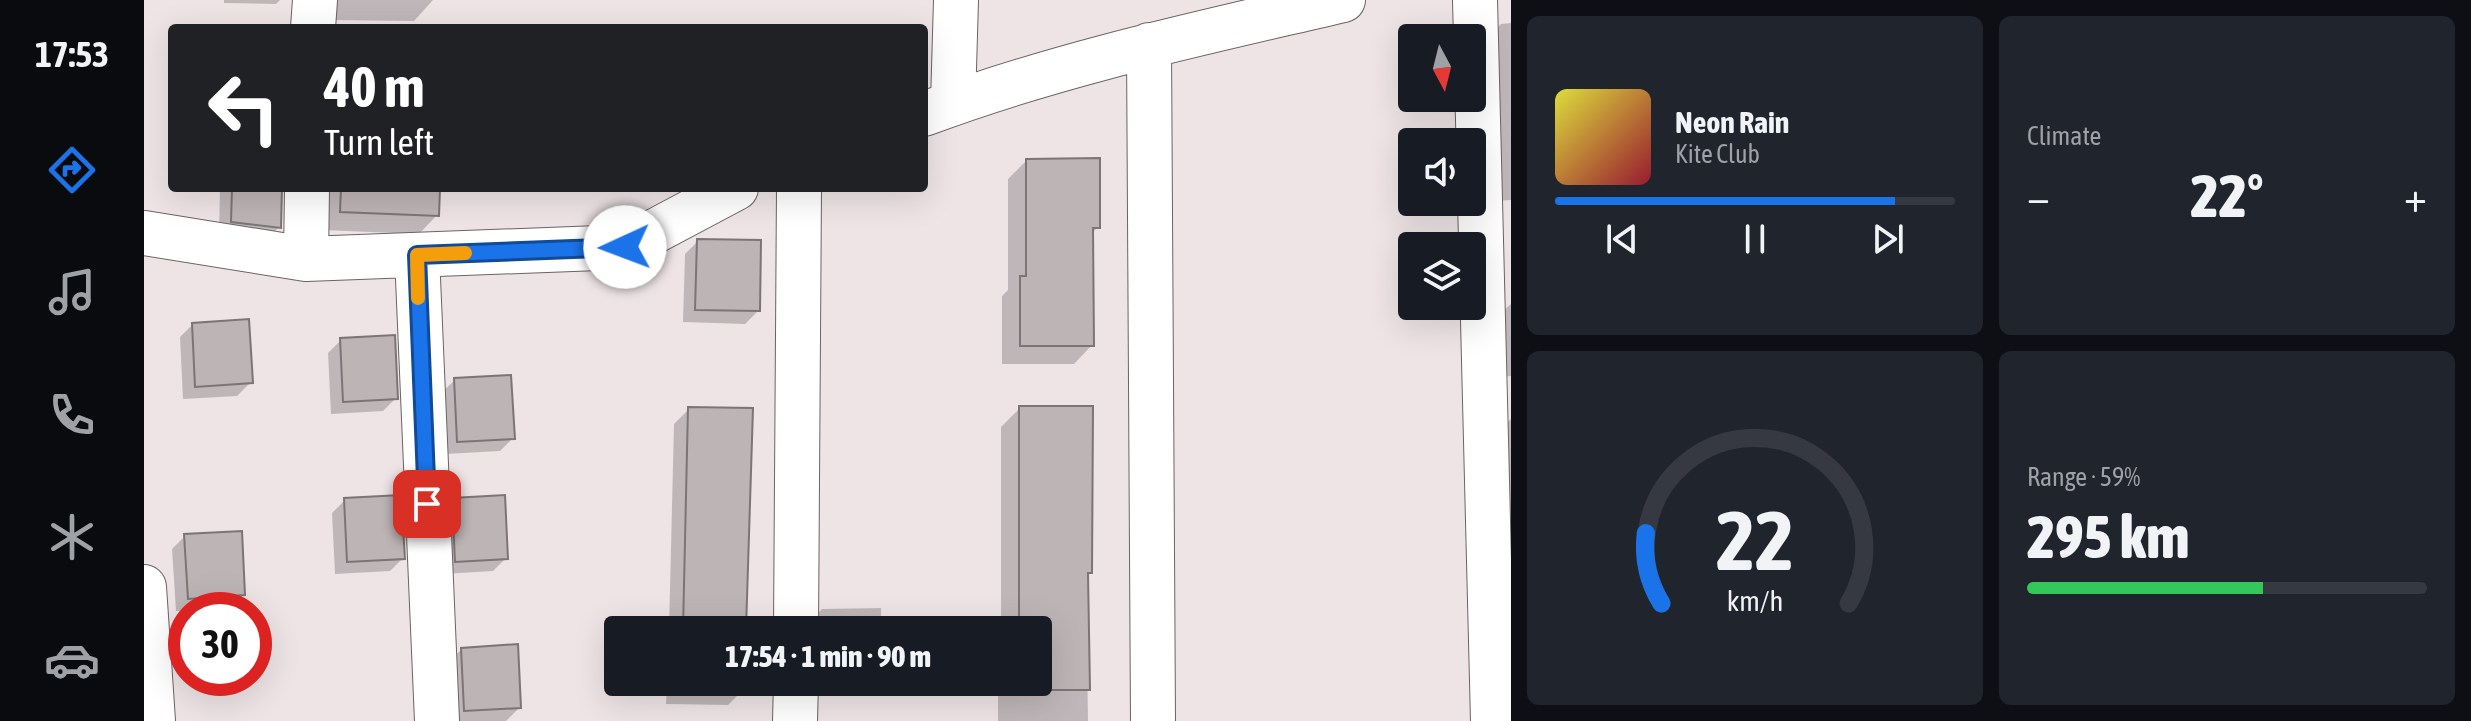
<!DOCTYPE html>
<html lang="en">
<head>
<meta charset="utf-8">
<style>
	body { margin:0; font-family:"Asap Condensed",sans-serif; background:#20242c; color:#f1f3f6; height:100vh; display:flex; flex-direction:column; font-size:30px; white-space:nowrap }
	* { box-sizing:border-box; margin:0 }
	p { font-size:26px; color:#9ea1a6 }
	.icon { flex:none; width:44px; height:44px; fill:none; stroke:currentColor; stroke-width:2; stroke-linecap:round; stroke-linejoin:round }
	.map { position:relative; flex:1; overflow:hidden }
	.panel { display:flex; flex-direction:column; gap:16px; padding:16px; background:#0d0f14; width:960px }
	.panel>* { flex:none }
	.hud { position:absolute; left:24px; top:24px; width:760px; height:168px; border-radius:8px; box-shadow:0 8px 32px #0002; background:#202124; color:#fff; overflow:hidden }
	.needle { width:52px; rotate:173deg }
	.controls { position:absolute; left:1254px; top:24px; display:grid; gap:16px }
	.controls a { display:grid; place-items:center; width:88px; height:88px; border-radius:8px; background:#171b24; box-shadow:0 8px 32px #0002; font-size:40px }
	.speed { position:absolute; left:24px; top:592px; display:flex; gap:16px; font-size:40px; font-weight:700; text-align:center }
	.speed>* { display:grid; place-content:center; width:104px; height:104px; border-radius:50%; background:#171b24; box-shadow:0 8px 32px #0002; line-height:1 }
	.speed .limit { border:12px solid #d22; background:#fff; color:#111 }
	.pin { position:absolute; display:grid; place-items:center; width:68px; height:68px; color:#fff; margin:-34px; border-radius:16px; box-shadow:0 4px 12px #0006 }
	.me { position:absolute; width:88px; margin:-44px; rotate:268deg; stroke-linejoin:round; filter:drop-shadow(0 0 6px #0008) }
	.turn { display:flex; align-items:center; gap:28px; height:168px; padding:0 24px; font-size:36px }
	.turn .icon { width:104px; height:104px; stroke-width:2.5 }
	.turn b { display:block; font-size:56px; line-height:68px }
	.big { font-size:60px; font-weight:800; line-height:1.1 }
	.panel .tile { flex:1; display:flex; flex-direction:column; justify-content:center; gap:12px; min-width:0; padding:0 28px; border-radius:12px; background:#20242c }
	.panel .dial { align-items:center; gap:0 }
	.dial svg { height:208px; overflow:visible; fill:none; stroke:#363941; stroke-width:7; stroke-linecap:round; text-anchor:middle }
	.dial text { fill:#f1f3f6; stroke:none }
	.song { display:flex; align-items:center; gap:24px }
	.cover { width:96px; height:96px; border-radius:12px; background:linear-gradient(135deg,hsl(60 70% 55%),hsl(350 70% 35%)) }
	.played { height:8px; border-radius:4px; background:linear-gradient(90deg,#1a73e8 85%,#363941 85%) }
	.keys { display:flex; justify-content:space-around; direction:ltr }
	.heat { display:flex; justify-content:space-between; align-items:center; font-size:44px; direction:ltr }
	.charge { height:12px; border-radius:6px; background:linear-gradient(90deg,#34c759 59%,#363941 0) }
	.panel .tiles { flex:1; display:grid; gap:16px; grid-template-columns:repeat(2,1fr) }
	.trip { position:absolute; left:460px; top:616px; width:448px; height:80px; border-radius:8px; background:#171b24; box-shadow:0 8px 32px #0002; font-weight:800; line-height:80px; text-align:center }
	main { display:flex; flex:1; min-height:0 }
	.menu { display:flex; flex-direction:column; width:144px; justify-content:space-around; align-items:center; background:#090b0e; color:#9ea1a6 }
	.menu .icon { width:56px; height:56px }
	.menu .active { color:#1a73e8 }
	.menu b { font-size:36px; color:#f1f3f6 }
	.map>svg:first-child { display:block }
	.shadow { fill:#0003 }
	.building { fill:#bdb4b5; stroke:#7c7475; stroke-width:2 }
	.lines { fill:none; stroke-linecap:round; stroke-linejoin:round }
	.minor-casing { stroke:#6c6364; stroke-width:46 }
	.minor { stroke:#fff; stroke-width:44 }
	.route-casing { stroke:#114b97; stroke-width:20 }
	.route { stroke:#1a73e8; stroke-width:14 }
	.slow { stroke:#f59e0b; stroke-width:14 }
</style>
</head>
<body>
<main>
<nav class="menu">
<b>17:53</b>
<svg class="icon active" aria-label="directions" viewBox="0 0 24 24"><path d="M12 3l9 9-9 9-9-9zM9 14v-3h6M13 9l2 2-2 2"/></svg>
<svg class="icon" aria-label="music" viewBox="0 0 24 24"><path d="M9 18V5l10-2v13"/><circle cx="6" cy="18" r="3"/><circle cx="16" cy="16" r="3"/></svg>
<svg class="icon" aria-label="phone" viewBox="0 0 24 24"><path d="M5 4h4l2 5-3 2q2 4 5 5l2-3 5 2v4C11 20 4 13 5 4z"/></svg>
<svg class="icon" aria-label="climate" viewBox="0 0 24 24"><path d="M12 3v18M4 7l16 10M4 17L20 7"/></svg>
<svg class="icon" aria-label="car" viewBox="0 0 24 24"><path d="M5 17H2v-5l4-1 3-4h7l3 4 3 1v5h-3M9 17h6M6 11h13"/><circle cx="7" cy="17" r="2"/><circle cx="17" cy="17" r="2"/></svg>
</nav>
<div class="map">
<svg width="1367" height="721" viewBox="0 0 1367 721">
	<rect width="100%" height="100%" fill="#eee4e6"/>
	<path class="shadow" d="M 80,0 L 136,0 L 132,4 L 80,3 Z
		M 188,0 L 289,0 L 270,21 L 188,20 Z
		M 1367,23 L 1367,200 L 1352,201 L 1344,37 L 1357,24 Z
		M 882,161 L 954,227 L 947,234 L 948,345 L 930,364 L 858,364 L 858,296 L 864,290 L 864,179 Z
		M 76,188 L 136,188 L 135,227 L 123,240 L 75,234 Z
		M 180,188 L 294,188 L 293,215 L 275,234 L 178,230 Z
		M 554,241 L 614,311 L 601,324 L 539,322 L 541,254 Z
		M 1367,304 L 1367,376 L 1353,377 L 1351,318 Z
		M 49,324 L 106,383 L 93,396 L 39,399 L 36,337 Z
		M 197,340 L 252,398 L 239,411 L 187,414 L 184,353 Z
		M 311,380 L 369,438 L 356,451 L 301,454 L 298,392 Z
		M 876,408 L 946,572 L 942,576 L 944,721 L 854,721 L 854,682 L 894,682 L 894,630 L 857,630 L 857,427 Z
		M 545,409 L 601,630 L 525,630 L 530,424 Z
		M 1367,419 L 1367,674 L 1354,431 Z
		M 201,500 L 259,558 L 246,571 L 191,574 L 188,513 Z
		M 309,500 L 362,558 L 349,571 L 299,574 L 296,513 Z
		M 41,536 L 99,595 L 86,608 L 32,611 L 28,549 Z
		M 737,608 L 737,630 L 659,630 L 678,609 Z
		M 317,650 L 375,708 L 362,721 L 307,721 L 304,662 Z
		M 523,682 L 599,682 L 599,690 L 584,705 L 522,704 Z
		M 649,682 L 732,682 L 719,695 L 657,695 Z"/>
	<path class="building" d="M 956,158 L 956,228 L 949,228 L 950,346 L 876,346 L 876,276 L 882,276 L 882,159 Z
		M 88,188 L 138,188 L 137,228 L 87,222 Z
		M 197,188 L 296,188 L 295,216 L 196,212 Z
		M 553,239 L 617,240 L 616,311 L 551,310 Z
		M 105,319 L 109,383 L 51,387 L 48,323 Z
		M 251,335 L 254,399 L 199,402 L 196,338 Z
		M 367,375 L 371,439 L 313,442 L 310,378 Z
		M 875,406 L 949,406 L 948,573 L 944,573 L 946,690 L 894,690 L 894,630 L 875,630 Z
		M 544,407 L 609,408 L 602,630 L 539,630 Z
		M 257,495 L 261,559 L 203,562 L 200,498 Z
		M 361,495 L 364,559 L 311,562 L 308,498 Z
		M 98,531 L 101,595 L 44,599 L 40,534 Z
		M 374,644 L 377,708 L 320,711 L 317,648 Z"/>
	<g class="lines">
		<g class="minor-casing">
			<path id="minor" d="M 1331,0 L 1349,721
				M 169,28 L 171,0
				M 1005,45 L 1009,721
				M 809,103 L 812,0
				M 780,114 C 916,63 1058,33 1199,0
				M 0,233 L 162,259 L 481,247 L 592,188
				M 273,255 L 293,721
				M 162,259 L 163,188
				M 0,587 L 9,721
				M 652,630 L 655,188
				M 651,721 L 652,682"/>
		</g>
		<use href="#minor" class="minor"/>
	</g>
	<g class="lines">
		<g class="route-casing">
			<path id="route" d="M 283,504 L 273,255 L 481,247"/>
		</g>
		<use href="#route" class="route"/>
		<path class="slow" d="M 274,298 L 273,255 L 321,253"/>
	</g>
</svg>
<div class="controls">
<a><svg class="needle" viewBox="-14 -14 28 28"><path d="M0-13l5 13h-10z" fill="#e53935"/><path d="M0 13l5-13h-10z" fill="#9ea1a6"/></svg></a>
<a><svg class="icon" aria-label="sound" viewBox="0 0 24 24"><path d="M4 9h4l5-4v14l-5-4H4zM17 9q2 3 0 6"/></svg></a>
<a><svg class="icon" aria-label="layers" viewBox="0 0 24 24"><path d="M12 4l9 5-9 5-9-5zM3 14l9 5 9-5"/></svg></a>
</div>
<div class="speed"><div class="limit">30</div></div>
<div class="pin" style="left:283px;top:504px;background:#d93025"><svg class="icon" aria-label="arrive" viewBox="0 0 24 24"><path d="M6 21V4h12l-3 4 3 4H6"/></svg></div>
<svg class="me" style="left:481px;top:247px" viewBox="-20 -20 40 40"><circle r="19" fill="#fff"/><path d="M0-13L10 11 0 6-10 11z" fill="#1a73e8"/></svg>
<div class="trip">17:54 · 1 min · 90 m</div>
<div class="hud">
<div class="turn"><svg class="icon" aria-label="left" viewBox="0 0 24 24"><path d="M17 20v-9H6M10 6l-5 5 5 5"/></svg><div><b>40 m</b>Turn left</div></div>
</div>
</div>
<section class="panel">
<div class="tiles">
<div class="tile">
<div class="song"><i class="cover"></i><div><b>Neon Rain</b><p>Kite Club</p></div></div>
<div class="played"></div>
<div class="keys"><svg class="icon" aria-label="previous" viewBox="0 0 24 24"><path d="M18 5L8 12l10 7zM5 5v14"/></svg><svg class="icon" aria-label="pause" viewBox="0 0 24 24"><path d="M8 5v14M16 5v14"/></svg><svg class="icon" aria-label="next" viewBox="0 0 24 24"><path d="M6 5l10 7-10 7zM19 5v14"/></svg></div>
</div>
<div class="tile"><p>Climate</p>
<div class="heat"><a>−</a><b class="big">22°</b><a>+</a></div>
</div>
<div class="tile dial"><svg viewBox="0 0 100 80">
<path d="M14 69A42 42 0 1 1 86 69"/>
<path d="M14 69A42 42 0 0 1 8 42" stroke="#1a73e8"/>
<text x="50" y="56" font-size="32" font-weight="700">22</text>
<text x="50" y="72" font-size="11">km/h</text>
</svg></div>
<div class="tile"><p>Range · 59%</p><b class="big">295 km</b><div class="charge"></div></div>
</div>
</section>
</main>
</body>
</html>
